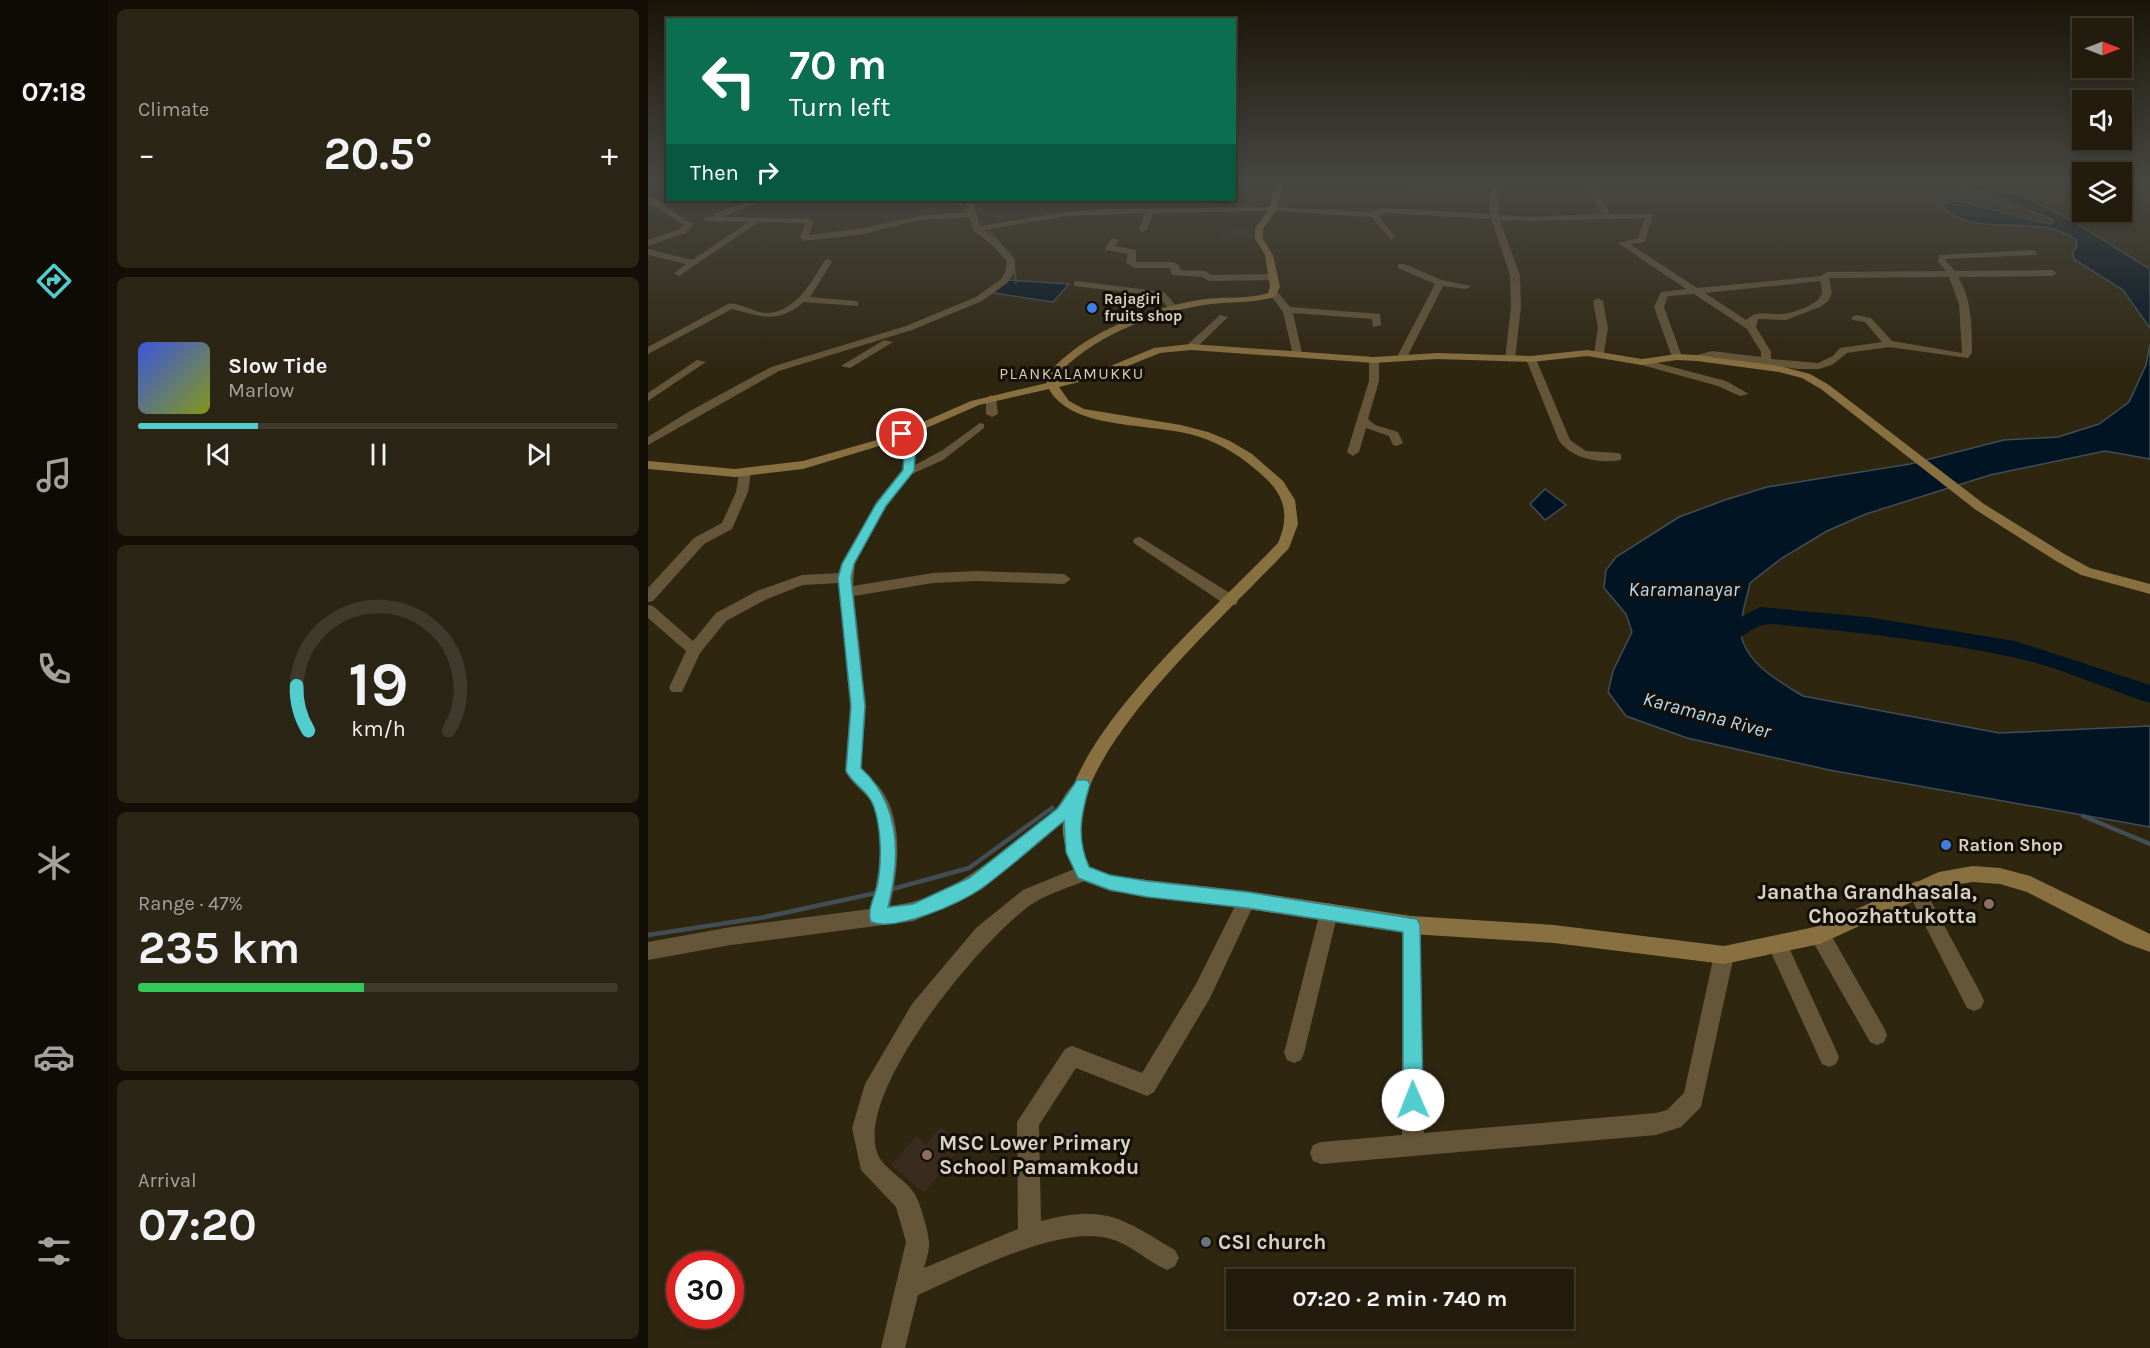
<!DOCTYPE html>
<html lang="en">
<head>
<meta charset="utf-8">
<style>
	body { margin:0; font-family:Karla,sans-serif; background:#2b2515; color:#f1f3f6; height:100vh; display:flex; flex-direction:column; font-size:22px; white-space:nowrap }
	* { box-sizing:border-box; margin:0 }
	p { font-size:20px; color:#a3a19d }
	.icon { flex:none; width:33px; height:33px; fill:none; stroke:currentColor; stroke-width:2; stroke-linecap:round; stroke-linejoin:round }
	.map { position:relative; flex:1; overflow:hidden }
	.side { display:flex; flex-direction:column; gap:9px; padding:9px; background:#130f07; width:540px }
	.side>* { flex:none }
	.top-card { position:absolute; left:18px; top:18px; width:570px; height:183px; border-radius:0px; box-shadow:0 3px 9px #0003,0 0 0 2px #403a2d; background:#0b6e4f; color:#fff; overflow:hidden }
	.needle { width:39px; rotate:90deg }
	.controls { position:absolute; left:1424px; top:18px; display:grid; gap:12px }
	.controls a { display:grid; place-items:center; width:60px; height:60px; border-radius:0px; background:#231c0c; box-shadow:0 3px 9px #0003,0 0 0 2px #403a2d; font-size:30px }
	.speed { position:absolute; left:18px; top:1251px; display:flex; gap:12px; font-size:30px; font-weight:700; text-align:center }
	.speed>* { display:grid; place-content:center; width:78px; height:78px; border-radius:50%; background:#231c0c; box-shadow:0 3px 9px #0003,0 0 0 2px #403a2d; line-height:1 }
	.speed .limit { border:9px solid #d22; background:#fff; color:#111 }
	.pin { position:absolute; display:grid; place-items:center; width:51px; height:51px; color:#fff; margin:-26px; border:3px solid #fff; border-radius:50%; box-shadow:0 2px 6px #0007 }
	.me { position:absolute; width:66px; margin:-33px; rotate:359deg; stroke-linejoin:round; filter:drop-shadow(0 0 4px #0008) }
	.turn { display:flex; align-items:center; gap:21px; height:126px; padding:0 24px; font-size:27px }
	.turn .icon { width:78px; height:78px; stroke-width:2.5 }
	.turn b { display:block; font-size:42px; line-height:51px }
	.then { display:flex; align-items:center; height:57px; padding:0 24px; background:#0003; gap:12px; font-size:22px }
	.big { font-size:45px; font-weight:700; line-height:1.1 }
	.side .card { flex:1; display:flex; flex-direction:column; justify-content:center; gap:9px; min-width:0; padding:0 21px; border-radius:9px; background:#2b2515 }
	.side .dial { align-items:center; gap:0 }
	.dial svg { height:156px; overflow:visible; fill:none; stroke:#403a2d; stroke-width:7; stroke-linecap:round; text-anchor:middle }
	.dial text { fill:#f1f3f6; stroke:none }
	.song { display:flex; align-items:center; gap:18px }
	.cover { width:72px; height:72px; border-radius:9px; background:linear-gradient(135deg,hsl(230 70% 55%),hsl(70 70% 35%)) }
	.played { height:6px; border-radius:3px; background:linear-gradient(90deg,#52cdce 25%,#403a2d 25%) }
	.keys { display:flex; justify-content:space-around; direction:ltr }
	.heat { display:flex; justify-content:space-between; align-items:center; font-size:33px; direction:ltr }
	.charge { height:9px; border-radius:4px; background:linear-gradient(90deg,#34c759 47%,#403a2d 0) }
	.trip { position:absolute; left:578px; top:1269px; width:348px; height:60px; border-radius:0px; background:#231c0c; box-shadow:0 3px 9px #0003,0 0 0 2px #403a2d; font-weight:700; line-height:60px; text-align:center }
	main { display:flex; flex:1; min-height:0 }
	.dock { display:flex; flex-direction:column; width:108px; justify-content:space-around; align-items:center; background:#0e0b05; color:#a3a19d }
	.dock .icon { width:42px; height:42px }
	.dock .on { color:#52cdce }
	.dock b { font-size:27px; color:#f1f3f6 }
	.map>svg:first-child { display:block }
	.education { fill:#392c1e }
	.water { fill:#011424; stroke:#424d54; stroke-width:1.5 }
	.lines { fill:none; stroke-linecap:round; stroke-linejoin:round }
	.stream-far1 { stroke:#424d54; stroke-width:2 }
	.stream { stroke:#424d54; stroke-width:4.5 }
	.river { fill:#011424; fill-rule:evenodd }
	.street { fill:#665639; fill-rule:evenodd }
	.secondary { fill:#897040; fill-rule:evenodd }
	.route { fill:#52cdce; stroke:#358586; stroke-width:1.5 }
	.shop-dot { fill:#3f7fe0; stroke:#141007; stroke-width:2 }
	.education-dot { fill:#8d6e63; stroke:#141007; stroke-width:2 }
	.worship-dot { fill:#6b7280; stroke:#141007; stroke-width:2 }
	.labels { text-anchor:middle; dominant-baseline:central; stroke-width:6; stroke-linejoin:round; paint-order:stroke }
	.far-poi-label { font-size:15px; font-weight:bold; fill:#d8d2c5; stroke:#141007; text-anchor:start }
	.far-neighbourhood-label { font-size:16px; letter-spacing:1.5px; fill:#d8ccb2; stroke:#141007 }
	.poi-label { font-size:18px; font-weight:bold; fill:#d8d2c5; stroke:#141007; text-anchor:start }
	.water-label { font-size:20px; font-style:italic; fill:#b8daf8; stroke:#141007 }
	.near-poi-label { font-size:21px; font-weight:bold; fill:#d8d2c5; stroke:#141007; text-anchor:start }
</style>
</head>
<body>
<main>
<nav class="dock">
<b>07:18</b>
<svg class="icon on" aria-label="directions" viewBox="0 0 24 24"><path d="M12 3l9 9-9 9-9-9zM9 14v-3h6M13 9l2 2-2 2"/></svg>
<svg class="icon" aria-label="music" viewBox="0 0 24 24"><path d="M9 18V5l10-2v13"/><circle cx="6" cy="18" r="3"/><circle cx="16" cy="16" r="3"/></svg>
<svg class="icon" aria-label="phone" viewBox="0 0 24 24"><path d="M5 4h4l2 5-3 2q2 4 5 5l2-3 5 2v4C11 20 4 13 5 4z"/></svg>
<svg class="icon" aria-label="climate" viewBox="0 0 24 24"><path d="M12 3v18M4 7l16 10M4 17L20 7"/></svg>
<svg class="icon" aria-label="car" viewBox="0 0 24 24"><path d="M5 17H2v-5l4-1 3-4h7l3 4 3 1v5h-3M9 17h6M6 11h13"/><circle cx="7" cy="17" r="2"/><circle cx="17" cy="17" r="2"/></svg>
<svg class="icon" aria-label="filters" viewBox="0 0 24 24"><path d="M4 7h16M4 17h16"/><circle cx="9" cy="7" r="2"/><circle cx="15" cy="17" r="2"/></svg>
</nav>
<section class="side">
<div class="card"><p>Climate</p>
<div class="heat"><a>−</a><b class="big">20.5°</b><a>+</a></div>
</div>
<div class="card">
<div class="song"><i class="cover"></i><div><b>Slow Tide</b><p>Marlow</p></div></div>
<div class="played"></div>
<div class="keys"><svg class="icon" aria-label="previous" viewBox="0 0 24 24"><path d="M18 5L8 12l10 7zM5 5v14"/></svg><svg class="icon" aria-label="pause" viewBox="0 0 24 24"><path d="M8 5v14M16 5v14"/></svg><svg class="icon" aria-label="next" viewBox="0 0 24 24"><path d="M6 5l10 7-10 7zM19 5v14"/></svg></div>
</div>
<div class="card dial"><svg viewBox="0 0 100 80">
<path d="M14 69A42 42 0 1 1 86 69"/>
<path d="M14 69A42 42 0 0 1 8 46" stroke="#52cdce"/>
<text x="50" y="56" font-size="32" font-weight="700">19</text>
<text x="50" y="72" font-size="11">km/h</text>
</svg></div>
<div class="card"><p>Range · 47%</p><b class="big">235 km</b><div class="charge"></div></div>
<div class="card"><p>Arrival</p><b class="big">07:20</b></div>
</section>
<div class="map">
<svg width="1502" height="1348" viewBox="0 0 1502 1348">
	<rect width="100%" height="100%" fill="#2f2610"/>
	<path class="education" d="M 578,228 L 605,228 L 605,238 L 573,239 Z
		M 292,1127 L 314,1146 L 276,1193 L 243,1165 L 268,1136 L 278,1144 Z"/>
	<path class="water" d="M 1311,183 C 1378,183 1446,236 1502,269 L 1502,328 L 1475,290 L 1427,260 L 1424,253 L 1429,247 L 1428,240 C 1391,211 1325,241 1295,206 L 1300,202 L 1311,201 L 1393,222 L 1403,224 L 1406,220 Z
		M 360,280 L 421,284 L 405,302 L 345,293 Z
		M 1502,344 L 1502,459 L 1457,451 L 1342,475 L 1218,514 L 1179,531 L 1134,558 L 1102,583 C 1099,598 1091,620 1093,634 C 1098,664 1132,682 1155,696 L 1351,733 L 1502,726 L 1502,827 L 1181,770 L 1039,738 L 978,716 L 960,692 L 965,671 L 984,632 L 978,614 L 956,588 L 958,570 L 968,557 L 1031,517 L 1077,500 L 1119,487 L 1262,464 L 1356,440 L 1410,437 L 1451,424 L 1481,402 L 1498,365 Z
		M 897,489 L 918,505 L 897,520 L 882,504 Z"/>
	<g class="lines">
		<path class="stream-far1" d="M 308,200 L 322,214
			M 341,231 L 365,258 L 368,283"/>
		<path class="stream" d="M 1435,816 L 1502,844
			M 241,890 L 321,868 L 404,808
			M 0,935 L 117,917 L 228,893"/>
		<path class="river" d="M 1112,607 L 1219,617 L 1367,641 L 1502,685 L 1502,703 C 1458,689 1408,666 1364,657 C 1285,640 1205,632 1125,624 C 1101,622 1083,654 1059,647 L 1056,641 L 1059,635 Z"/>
		<path class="street" d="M 843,183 L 851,183 L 849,195 L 851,215 L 882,217 L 954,214 L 938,183 L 946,183 L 962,214 L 1005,214 L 997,242 L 982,244 L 1049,288 L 1173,276 L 1179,272 L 1298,271 L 1290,262 L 1291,255 L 1385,250 L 1389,253 L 1388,255 L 1298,259 L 1298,261 L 1307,271 L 1404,270 L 1409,273 L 1404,276 L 1310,277 C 1324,299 1324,328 1324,353 L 1320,358 L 1241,347 L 1199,353 L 1184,365 L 1171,369 L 1150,369 L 1064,357 L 1045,360 L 1045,356 L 1064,351 L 1113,357 L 1113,352 L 1099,329 L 1046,294 L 1020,296 L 1016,307 L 1034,357 L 1029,360 L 1024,357 L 1006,307 L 1013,292 L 1038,289 L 970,243 L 990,238 L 997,218 L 882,221 L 852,220 L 872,275 L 873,307 L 867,359 L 862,362 L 857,359 L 863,307 L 862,275 L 843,219 L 736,213 L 731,216 L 747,237 L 743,240 L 724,217 L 625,211 L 505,213 L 499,229 L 495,232 L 491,229 L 497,213 L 419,216 L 336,230 L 350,241 L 367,261 L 367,272 L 359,283 L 334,301 L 264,330 L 131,371 L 0,445 L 0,437 L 42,411 L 123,367 L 258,326 L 328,297 L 353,279 L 357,272 L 359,261 L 344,245 L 326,231 L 321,217 L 271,220 L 216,234 L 156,241 L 152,238 L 157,223 L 111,222 L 31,276 L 26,273 L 38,264 L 0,255 L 0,249 L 44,260 L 101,222 L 60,221 L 57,221 L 57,217 L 65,217 L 66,214 L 106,200 L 116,200 L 74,217 L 162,219 L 166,221 L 161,235 L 216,228 L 271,216 L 320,212 L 318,205 L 311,200 L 325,202 L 332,226 L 419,212 L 471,209 L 625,207 L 724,212 L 734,208 L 842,214 L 842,188 L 765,188 L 761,186 L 765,184 ZM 1301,277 L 1311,304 L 1314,353 L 1244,341 L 1223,318 L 1208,315 L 1203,318 L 1205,320 L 1217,322 L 1234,342 L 1192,348 L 1185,356 L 1170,363 L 1123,359 L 1123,352 L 1108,327 L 1110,319 L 1138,320 L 1172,307 L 1180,301 L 1184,293 L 1181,278 ZM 1172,281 C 1173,285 1175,291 1173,295 C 1170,305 1144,313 1135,314 C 1121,315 1109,309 1098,320 L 1057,293 Z
			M 0,196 L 3,196 L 45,225 L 38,233 L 0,246 L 0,240 L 32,229 L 36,225 L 0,202 Z
			M 464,238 L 471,240 L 467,246 L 488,250 L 488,262 L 524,262 L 531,265 L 532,270 L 557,271 L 563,275 L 625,274 L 630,277 L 625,280 L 561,281 L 554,277 L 524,275 L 522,268 L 487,268 L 478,263 L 480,254 L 458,250 L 457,248 Z
			M 180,259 L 184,262 L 162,297 L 207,301 L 210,302 L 210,306 L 156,302 C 129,324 115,317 84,309 L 0,354 L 0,347 L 80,304 C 93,302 107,314 121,313 C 149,310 164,281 177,260 Z
			M 750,264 L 756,264 L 794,280 L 823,286 L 818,289 L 795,286 L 759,357 L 754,360 L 749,357 L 787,284 L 750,268 Z
			M 429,281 L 516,292 L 530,308 L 522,310 L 510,296 L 426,286 L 426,282 Z
			M 623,291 L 629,291 L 642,307 L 732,314 L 733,325 L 725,327 L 724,319 L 645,313 L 654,353 L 645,355 L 635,312 L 621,293 Z
			M 950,298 L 955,301 L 960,328 L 956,353 L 951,356 L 946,353 L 950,328 L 945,301 Z
			M 572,315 L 580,317 L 547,349 L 539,349 L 539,345 Z
			M 236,340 L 245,342 L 202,368 L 193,366 Z
			M 883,356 L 888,359 L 922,440 L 938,451 L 969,453 L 973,454 L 973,460 C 951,464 925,459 911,441 L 878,359 Z
			M 726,357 L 731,360 L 731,381 L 720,419 L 727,425 L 750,432 L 755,443 L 749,446 L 745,445 L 741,436 L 718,428 L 711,452 L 705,456 L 699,452 L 721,381 L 721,360 Z
			M 994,359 L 1078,381 L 1101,394 L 1092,396 L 1070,386 L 990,364 L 990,360 Z
			M 49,360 L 58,362 L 0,401 L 0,393 Z
			M 343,395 L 348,398 L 350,414 L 344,417 L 338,414 L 338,398 Z
			M 332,423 L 336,424 L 336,428 L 295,460 L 264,474 L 238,506 L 207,564 L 205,586 L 285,573 L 328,571 L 416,574 L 423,579 L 416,584 L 328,581 L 285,583 L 206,596 L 218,706 L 213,769 C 222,777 232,786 238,797 C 255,829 250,872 242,906 C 293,900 328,872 367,841 C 381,830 395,821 407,809 C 417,800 420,779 436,785 L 438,790 L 421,818 L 333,890 L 266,921 L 83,945 L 0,960 L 0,942 L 83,927 L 222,909 C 231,881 238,829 224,803 C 217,791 203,784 197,771 L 202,706 L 191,583 L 155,585 L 119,599 L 78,621 L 52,653 L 34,692 L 24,692 L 21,688 L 38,651 L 0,618 L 0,605 L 5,606 L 45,641 L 68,613 L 109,591 L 154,575 L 191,573 L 193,564 L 229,501 L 254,470 L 256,456 L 248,434 L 250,432 L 254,431 C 264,435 268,454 267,465 L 295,450 Z
			M 97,469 L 103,473 L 100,492 L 84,529 L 56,544 L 5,601 L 0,602 L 0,588 L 46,538 L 74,523 L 88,492 L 91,473 Z
			M 492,537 L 588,597 L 590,601 L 588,605 L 578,605 L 487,544 L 485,541 L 487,538 Z
			M 436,865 L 442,867 L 445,873 L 442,879 C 425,886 404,892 387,902 C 338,933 200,1097 231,1157 C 239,1171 257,1179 266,1193 C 272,1201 280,1231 281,1241 C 282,1249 278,1260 276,1268 L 370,1229 L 369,1122 L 417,1049 L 424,1046 L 494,1073 L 548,984 L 593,894 L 599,891 L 605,894 L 608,900 L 605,906 L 562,998 L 506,1092 L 499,1096 L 428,1068 L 391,1125 L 393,1221 C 459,1204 472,1218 527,1250 L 531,1258 L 527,1266 L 519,1270 L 511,1266 C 495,1257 480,1244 463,1239 C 413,1223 315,1275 270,1295 L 257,1348 L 233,1348 L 258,1242 L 248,1207 L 213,1170 L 204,1128 L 217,1084 L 264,1004 L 328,928 L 375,890 Z
			M 1268,881 L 1274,884 L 1333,994 L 1336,1001 L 1333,1008 L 1326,1011 L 1319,1008 L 1259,890 L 1262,884 Z
			M 681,903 L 688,906 L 690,912 L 656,1053 L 653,1060 L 646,1063 L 639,1060 L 636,1053 L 672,912 L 674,906 Z
			M 763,916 L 770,919 L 772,925 L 776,1133 L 1008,1113 L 1019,1110 L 1036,1093 L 1066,955 L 1069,948 L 1076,946 L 1083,948 L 1086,955 L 1053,1107 L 1033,1127 L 1008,1135 L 673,1164 L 665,1161 L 662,1153 L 665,1145 L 673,1142 L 754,1135 L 754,925 L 756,919 Z
			M 1172,926 L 1179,928 L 1236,1028 L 1239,1035 L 1236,1042 L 1229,1045 L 1222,1042 L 1165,942 L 1163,935 L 1165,928 Z
			M 1130,937 L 1137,939 L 1188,1050 L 1191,1057 L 1188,1064 L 1181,1067 L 1174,1064 L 1120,946 L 1123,939 Z"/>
		<path class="secondary" d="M 627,183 L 635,183 L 629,209 L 615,229 L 615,239 L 625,255 L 632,287 L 627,297 C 602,304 576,301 550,306 C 501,315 441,338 408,377 L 409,381 L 448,372 L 506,348 L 543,344 L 726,357 L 789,353 L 883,356 L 939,350 L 994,359 L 1029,354 L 1049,355 L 1132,366 L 1162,374 L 1181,385 L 1336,504 L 1418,555 L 1442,568 L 1502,584 L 1502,594 L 1433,575 L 1408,561 L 1328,510 L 1173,389 L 1154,378 L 1131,372 L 1049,361 L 1029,360 L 994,365 L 939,356 L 883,362 L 789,359 L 726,363 L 543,350 L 512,353 L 455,376 L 411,387 L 421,401 L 436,409 L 533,425 L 560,432 L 582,441 L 604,454 L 635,481 L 647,500 L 650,524 L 641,548 C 581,613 440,735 432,823 C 431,838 436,853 442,867 L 462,875 L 499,880 L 599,891 L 763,916 L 906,925 L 1076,946 L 1171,926 L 1291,872 L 1325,866 L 1352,868 L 1382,876 L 1502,934 L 1502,952 L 1477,943 L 1379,892 L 1352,884 L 1325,882 L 1299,886 L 1172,944 L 1076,964 L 906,943 L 763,934 L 599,909 L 462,891 L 430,879 C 422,861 413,842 415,822 C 427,728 566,611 630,543 C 642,515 637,495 614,475 C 595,458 576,445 552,437 C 510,422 424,432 401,389 L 331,405 L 251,440 L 155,469 L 87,477 L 0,469 L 0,461 L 87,469 L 155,461 L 243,436 L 323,401 L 399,383 L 399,375 C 434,333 498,309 551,300 C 574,296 597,300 620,293 L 622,287 L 617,255 L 607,239 L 607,229 L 621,209 Z"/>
	</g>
	<linearGradient id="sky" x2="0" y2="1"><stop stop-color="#1a1509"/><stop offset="0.49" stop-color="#474742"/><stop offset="1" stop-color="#474742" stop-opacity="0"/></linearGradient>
	<rect width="1502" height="372" fill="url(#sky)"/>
	<path class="route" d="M 254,431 L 260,434 L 267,456 L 266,471 L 238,506 L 206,564 L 203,578 L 217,706 L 213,768 C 253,805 253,857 240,907 L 265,904 L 321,878 L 410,808 L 429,780 L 439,780 L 442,784 C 433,814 428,838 441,867 L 462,875 L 499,881 L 599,892 L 769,919 L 772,925 L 775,1100 L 772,1107 L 765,1110 L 758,1107 L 755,1100 L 755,932 L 599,908 L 499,897 L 462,890 L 430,878 L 418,852 L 416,821 C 389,843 363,867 334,888 C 313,903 248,932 223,922 C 218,910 228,895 230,882 C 234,860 233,828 226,807 C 221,791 205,785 198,771 L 203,706 L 190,578 L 194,564 L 228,504 L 255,470 L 256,456 L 249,434 Z"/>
	<g class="shop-dot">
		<circle cx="444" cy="308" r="6"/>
		<circle cx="1298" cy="845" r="6"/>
	</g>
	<g class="education-dot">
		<circle cx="1341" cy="904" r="6"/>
		<circle cx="279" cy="1155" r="6"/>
	</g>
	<circle class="worship-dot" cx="558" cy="1242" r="6"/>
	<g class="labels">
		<g class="far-poi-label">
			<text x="456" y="299">Rajagiri<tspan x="456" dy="17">fruits shop</tspan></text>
		</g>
		<g class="far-neighbourhood-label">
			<text x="424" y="373">PLANKALAMUKKU</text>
		</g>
		<g class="poi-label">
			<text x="1310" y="845">Ration Shop</text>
		</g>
		<g class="water-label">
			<text x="1036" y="589">Karamanayar</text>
			<text transform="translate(1059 715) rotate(15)">Karamana River</text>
		</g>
		<g class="near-poi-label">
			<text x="1329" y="892" text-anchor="end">Janatha Grandhasala,<tspan x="1329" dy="24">Choozhattukotta</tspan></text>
			<text x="291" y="1143">MSC Lower Primary<tspan x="291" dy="24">School Pamamkodu</tspan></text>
			<text x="570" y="1242">CSI church</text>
		</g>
	</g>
</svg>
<div class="controls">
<a><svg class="needle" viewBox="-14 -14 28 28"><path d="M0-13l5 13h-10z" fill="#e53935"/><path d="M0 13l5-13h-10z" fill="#a3a19d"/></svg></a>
<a><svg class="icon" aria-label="sound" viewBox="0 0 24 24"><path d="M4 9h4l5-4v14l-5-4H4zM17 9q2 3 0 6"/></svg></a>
<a><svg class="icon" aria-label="layers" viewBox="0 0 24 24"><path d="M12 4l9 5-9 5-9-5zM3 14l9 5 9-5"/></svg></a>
</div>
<div class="speed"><div class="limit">30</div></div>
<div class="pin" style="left:254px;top:434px;background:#d93025"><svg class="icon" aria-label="arrive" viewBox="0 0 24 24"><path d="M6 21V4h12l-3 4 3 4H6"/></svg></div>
<svg class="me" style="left:765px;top:1100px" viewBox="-20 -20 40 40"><circle r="19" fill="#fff"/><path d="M0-13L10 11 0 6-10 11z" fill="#52cdce"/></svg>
<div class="trip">07:20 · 2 min · 740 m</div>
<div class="top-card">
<div class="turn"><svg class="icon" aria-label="left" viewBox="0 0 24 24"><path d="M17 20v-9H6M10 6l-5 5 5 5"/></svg><div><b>70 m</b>Turn left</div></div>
<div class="then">Then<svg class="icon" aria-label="right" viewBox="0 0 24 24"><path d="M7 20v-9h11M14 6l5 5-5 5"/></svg></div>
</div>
</div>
</main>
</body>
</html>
